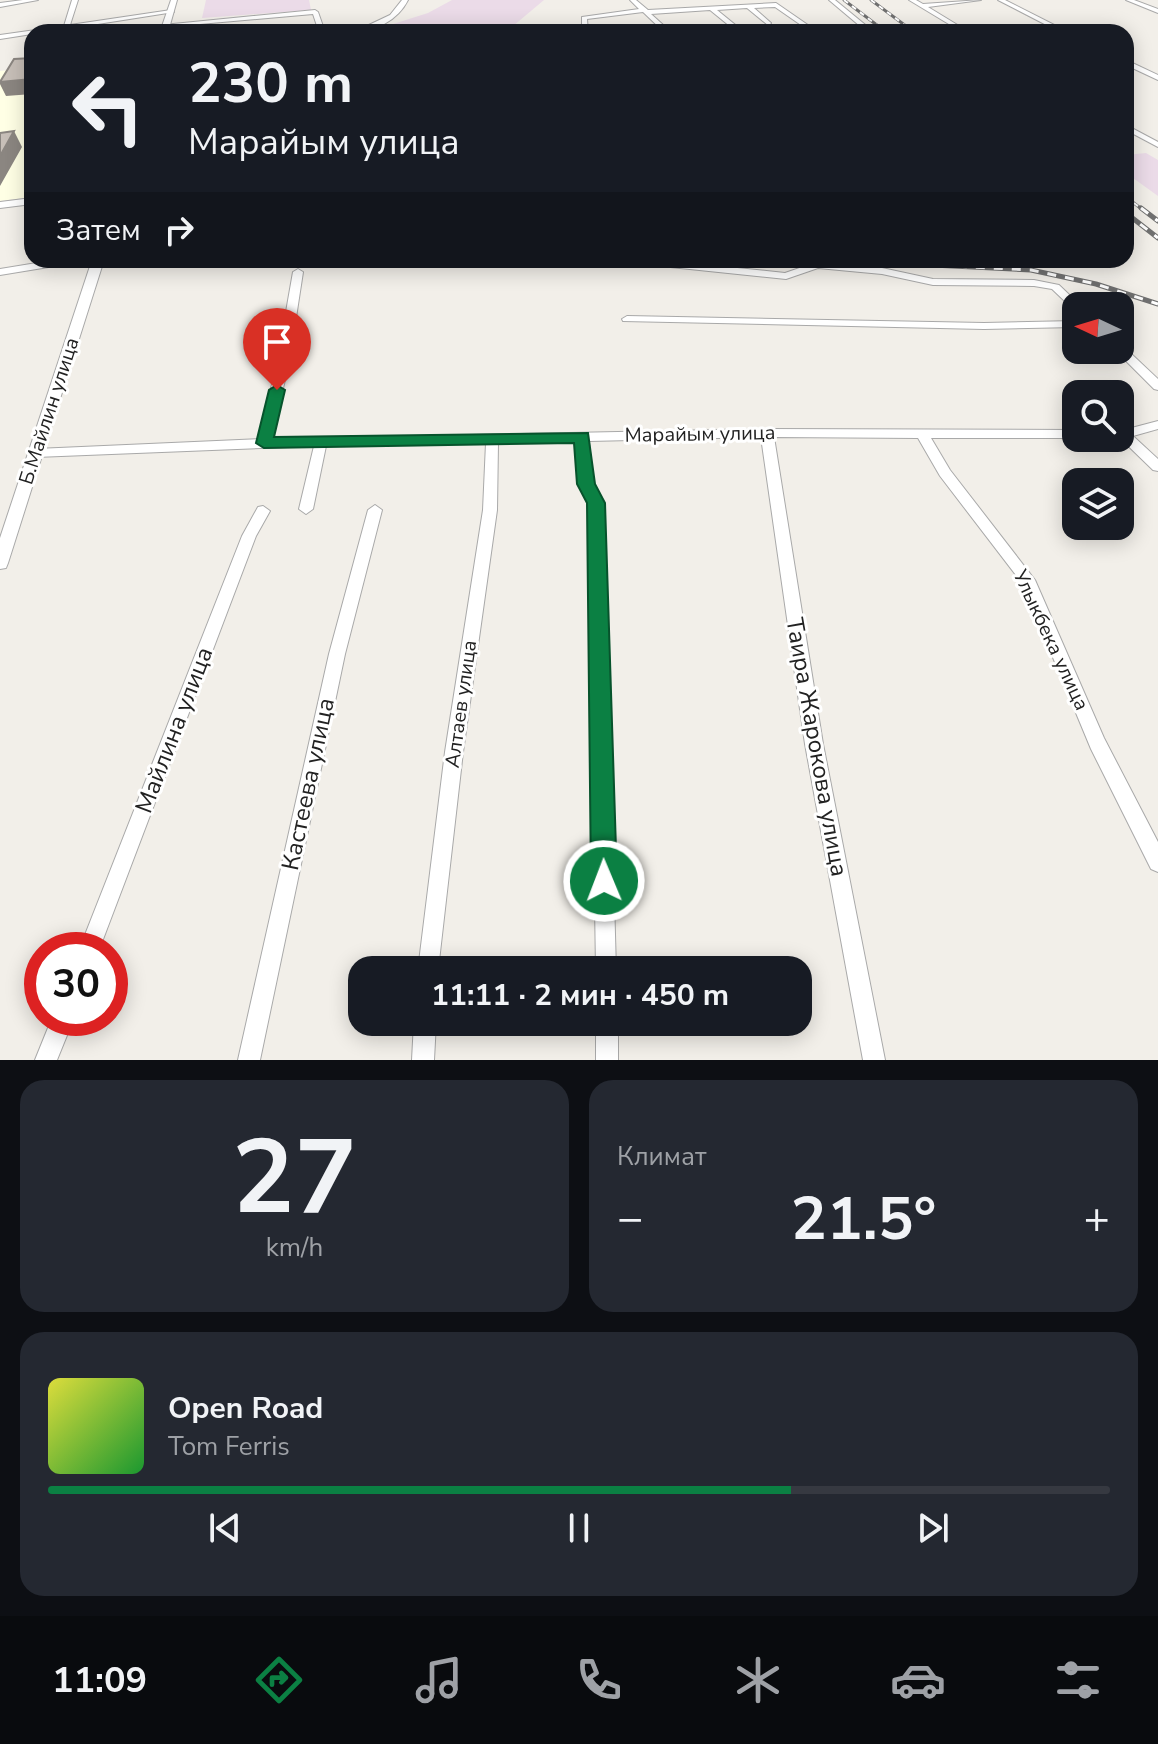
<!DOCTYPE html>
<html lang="ru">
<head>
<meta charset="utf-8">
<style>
	body { margin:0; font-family:"Nunito Sans",sans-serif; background:#242831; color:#f1f3f6; height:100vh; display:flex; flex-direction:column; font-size:30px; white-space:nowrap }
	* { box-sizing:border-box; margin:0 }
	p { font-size:26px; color:#9ea1a6 }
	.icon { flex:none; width:44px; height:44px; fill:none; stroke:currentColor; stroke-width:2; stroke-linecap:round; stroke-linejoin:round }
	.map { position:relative; height:1060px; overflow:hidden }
	.side { display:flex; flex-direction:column; gap:20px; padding:20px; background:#0d0f14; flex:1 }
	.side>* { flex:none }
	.hud { position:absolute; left:24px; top:24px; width:1110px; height:244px; border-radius:24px; box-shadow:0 4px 20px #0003; background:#171b24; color:#f1f3f6; overflow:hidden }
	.needle { width:52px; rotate:274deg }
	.buttons { position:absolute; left:1062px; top:292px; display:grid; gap:16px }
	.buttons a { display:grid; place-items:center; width:72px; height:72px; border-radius:16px; background:#171b24; box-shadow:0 4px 20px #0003; font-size:40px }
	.speed { position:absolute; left:24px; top:932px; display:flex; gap:16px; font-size:40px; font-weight:700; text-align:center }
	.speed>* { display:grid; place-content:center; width:104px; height:104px; border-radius:50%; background:#171b24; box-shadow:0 4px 20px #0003; line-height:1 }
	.speed .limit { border:12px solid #d22; background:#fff; color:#111 }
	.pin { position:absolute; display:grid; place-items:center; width:68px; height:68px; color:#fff; margin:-82px -34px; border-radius:50% 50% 50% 0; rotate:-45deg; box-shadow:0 0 8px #0007 }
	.pin .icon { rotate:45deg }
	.me { position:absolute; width:88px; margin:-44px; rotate:359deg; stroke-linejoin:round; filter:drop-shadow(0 0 6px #0008) }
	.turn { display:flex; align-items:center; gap:28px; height:168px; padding:0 32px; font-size:36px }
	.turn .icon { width:104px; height:104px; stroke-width:2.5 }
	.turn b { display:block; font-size:56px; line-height:68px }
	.then { display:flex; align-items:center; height:76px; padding:0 32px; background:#0003; gap:16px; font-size:30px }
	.big { font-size:60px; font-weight:700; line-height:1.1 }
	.side .widget { flex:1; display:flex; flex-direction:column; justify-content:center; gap:12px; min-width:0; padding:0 28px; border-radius:24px; background:#242831 }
	.side .dial { align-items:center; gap:0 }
	.dial b { font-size:104px; line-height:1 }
	.song { display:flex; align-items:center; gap:24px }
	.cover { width:96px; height:96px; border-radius:12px; background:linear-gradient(135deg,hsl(60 70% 55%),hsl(130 70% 35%)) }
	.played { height:8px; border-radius:4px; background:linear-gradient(90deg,#0b8043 70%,#363941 70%) }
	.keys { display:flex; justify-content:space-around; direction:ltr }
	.heat { display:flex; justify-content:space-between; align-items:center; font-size:44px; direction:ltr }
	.side .tiles { flex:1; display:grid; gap:20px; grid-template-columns:1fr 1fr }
	.widget:last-child { grid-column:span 2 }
	.trip { position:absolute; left:348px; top:956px; width:464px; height:80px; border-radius:24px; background:#171b24; box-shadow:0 4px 20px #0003; font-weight:700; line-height:80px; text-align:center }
	.menu { display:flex; height:128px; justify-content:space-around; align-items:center; background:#090b0e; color:#9ea1a6 }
	.menu .icon { width:56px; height:56px }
	.menu .active { color:#0b8043 }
	.menu b { font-size:36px; color:#f1f3f6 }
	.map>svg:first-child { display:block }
	.industrial { fill:#ebdbe8 }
	.education { fill:#ffffe5 }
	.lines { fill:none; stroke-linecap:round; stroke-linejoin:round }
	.minor-casing { stroke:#a9a9a9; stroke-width:2 }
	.tertiary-casing { stroke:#a9a9a9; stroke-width:2 }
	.minor { fill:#fff; fill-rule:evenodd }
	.tertiary { fill:#fff; fill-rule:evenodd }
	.rail-far1-casing { stroke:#707070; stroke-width:3 }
	.rail-casing { stroke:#707070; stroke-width:5 }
	.rail-far1 { stroke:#fff; stroke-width:2; stroke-dasharray:5; stroke-linecap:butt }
	.rail { stroke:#fff; stroke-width:3; stroke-dasharray:9; stroke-linecap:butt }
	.shaded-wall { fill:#8b8681 }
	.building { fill:#c7bfb8; stroke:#8b8681; stroke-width:2 }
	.route { fill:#0b8043; stroke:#07532c; stroke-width:2 }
	.labels { text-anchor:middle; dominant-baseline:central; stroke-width:6; stroke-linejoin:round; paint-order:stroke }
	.street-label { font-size:20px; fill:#222; stroke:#fff }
	.near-street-label { font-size:24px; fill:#222; stroke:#fff }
</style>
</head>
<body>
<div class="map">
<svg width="1158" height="1060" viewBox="0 0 1158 1060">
	<rect width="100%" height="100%" fill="#f2efe9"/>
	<path class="industrial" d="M 206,0 L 309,0 L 311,10 L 202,18 Z
		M 452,0 L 544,0 L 506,32 L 368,32 L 428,13 Z
		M 1146,153 L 1158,160 L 1158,196 L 1126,173 L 1126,155 Z"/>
	<path class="education" d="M 32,68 L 32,197 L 0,201 L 0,71 Z"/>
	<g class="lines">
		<g class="minor-casing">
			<path id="minor" d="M 23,0 L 38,0 L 0,7 L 0,3 Z
				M 72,0 L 78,0 L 70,25 L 171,10 L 174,12 L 47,32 L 32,32 L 32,34 L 0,39 L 0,35 L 64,26 Z
				M 402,0 L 408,0 C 398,20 375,32 354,32 L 390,15 Z
				M 630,0 L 636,0 L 648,10 L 776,3 L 818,32 L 811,32 L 775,7 L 754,8 L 771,23 L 769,26 L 747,8 L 717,10 L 744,32 L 737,32 L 710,10 L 651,14 L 671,32 L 664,32 L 643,12 L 587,19 L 588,32 L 582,32 L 582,17 L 639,9 Z
				M 829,0 L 835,0 L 874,32 L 867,32 Z
				M 909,0 L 916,0 L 923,4 L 981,0 L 928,7 L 969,32 L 962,32 Z
				M 998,0 L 1005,0 L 1068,32 L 1060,32 Z
				M 1126,0 L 1134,0 L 1158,9 L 1158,13 Z
				M 315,10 L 318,12 L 325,32 L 319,32 L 313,14 L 166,27 L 163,25 Z
				M 1126,60 L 1158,75 L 1158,80 L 1126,65 Z
				M 1126,125 L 1158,142 L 1158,147 L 1126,130 Z
				M 32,198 L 32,204 L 0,208 L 0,202 Z
				M 55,260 L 78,260 L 73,263 L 0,275 L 0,269 Z
				M 627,260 L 660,260 L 785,273 L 817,262 L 882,268 L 933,279 L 1034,280 L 1059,285 L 1081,306 L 1076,306 L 1076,309 L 1072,308 L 1052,289 L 1034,286 L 933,285 L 882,274 L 818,268 L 786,279 L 632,263 Z
				M 298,269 L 303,272 L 289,363 L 271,439 L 767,429 L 1076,430 L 1076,438 L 931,438 L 950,470 L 1035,580 L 1104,738 L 1158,842 L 1158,872 L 1151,869 L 1091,749 L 1022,583 L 940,476 L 918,438 L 774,437 L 823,744 L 885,1060 L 863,1060 L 805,744 L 761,437 L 589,441 L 593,484 L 603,503 L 616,970 L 596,970 L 589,503 L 579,484 L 576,441 L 498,443 L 497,510 L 463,752 L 438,970 L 418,970 L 445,752 L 483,510 L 486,443 L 326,446 L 313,509 L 306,514 L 299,509 L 314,446 L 36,457 L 30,453 L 36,449 L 259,439 L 277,363 L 293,272 Z
				M 627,316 L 984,323 L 1076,321 L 1076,327 L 984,329 L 623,321 L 622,319 Z
				M 1120,346 L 1124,347 L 1158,379 L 1158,390 L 1154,389 L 1116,351 L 1120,350 Z
				M 1158,421 L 1158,429 L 1133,436 L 1158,459 L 1158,471 L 1153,470 L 1121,439 L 1116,438 L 1120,438 L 1120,431 Z
				M 375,505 L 382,510 L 345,654 L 260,1060 L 238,1060 L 329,654 L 368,510 Z
				M 263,506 L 270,511 L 256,536 L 99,950 L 79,950 L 242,536 L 258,507 Z
				M 52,1018 L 74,1018 L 57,1060 L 35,1060 Z
				M 414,1022 L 436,1022 L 434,1060 L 412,1060 Z
				M 596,1022 L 618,1022 L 618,1060 L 596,1060 Z"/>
		</g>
		<g class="tertiary-casing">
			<path id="tertiary" d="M 171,0 L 177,0 L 168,32 L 160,32 Z
				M 92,260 L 104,260 L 8,563 L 6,568 L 0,569 L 0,538 Z"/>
		</g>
		<use href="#minor" class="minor"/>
		<use href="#tertiary" class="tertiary"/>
		<g class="rail-far1-casing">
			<path id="rail-far1" d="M 844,0 L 886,32
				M 871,0 L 914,32
				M 1126,197 L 1143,210"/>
		</g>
		<g class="rail-casing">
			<path id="rail" d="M 1141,208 L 1158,221
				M 1126,213 L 1158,238
				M 832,260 L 1031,270 L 1096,284 L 1158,304"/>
		</g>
		<use href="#rail-far1" class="rail-far1"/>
		<use href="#rail" class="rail"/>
	</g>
	<path class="shaded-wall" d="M 32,79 L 32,94 L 6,96 L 0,84 L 0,82 Z
		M 14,131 L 22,147 L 0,186 L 0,156 Z"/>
	<path class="building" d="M 32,58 L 32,79 L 0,82 L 14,59 Z
		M 14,131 L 0,156 L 0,133 Z"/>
	<path class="route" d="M 277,385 L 285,390 L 274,437 L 588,433 L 595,484 L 605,503 L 617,881 L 613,890 L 604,893 L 595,890 L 591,881 L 587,503 L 577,484 L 574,443 L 264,448 L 256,443 L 269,390 Z"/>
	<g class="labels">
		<g class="street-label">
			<text transform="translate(49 411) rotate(-72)">Б.Майлин улица</text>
			<text transform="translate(700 434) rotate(-1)">Марайым улица</text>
			<text transform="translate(1051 640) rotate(65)">Улыкбека улица</text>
			<text transform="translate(461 704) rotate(-82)">Алтаев улица</text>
		</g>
		<g class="near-street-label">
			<text transform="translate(174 730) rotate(-69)">Майлина улица</text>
			<text transform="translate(817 747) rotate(80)">Таира Жарокова улица</text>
			<text transform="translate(308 784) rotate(-78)">Кастеева улица</text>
		</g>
	</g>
</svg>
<div class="buttons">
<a><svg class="needle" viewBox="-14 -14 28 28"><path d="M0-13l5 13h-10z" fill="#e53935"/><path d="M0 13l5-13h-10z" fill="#9ea1a6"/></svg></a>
<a><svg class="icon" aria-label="search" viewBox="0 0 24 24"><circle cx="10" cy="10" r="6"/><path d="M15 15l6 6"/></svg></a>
<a><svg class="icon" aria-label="layers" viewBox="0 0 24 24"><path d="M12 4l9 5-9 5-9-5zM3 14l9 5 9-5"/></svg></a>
</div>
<div class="speed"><div class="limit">30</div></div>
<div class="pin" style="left:277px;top:390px;background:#d93025"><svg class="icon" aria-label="arrive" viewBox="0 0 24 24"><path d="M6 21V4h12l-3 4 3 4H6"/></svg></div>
<svg class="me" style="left:604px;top:881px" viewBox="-20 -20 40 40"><circle r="17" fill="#0b8043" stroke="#fff" stroke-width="3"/><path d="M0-11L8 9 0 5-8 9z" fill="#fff"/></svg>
<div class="trip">11:11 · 2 мин · 450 m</div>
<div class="hud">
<div class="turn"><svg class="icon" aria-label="left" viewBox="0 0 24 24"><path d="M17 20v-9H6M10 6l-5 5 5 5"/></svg><div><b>230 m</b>Марайым улица</div></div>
<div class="then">Затем<svg class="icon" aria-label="right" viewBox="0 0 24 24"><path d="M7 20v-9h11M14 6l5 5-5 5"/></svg></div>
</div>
</div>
<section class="side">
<div class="tiles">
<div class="widget dial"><b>27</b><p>km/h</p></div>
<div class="widget"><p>Климат</p>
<div class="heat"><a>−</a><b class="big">21.5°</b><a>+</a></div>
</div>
<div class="widget">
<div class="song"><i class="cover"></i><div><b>Open Road</b><p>Tom Ferris</p></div></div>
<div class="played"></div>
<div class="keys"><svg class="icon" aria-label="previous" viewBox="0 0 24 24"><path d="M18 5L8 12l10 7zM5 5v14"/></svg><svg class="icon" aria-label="pause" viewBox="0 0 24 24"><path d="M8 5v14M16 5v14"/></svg><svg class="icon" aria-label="next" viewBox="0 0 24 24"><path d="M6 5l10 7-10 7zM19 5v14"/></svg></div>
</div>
</div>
</section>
<nav class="menu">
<b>11:09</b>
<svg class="icon active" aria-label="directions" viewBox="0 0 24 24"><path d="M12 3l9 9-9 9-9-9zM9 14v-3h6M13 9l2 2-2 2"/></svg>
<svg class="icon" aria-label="music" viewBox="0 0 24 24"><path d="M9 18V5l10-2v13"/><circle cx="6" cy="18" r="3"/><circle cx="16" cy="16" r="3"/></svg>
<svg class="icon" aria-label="phone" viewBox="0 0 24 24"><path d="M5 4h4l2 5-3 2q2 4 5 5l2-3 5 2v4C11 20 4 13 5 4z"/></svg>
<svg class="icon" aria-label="climate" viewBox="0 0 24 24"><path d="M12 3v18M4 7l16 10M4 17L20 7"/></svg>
<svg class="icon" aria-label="car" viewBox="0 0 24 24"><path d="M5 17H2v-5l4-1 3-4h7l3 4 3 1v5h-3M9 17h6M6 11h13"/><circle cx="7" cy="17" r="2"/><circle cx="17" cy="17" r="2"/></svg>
<svg class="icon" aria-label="filters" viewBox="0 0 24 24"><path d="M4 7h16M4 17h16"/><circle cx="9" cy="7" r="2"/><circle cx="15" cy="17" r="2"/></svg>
</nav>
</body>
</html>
